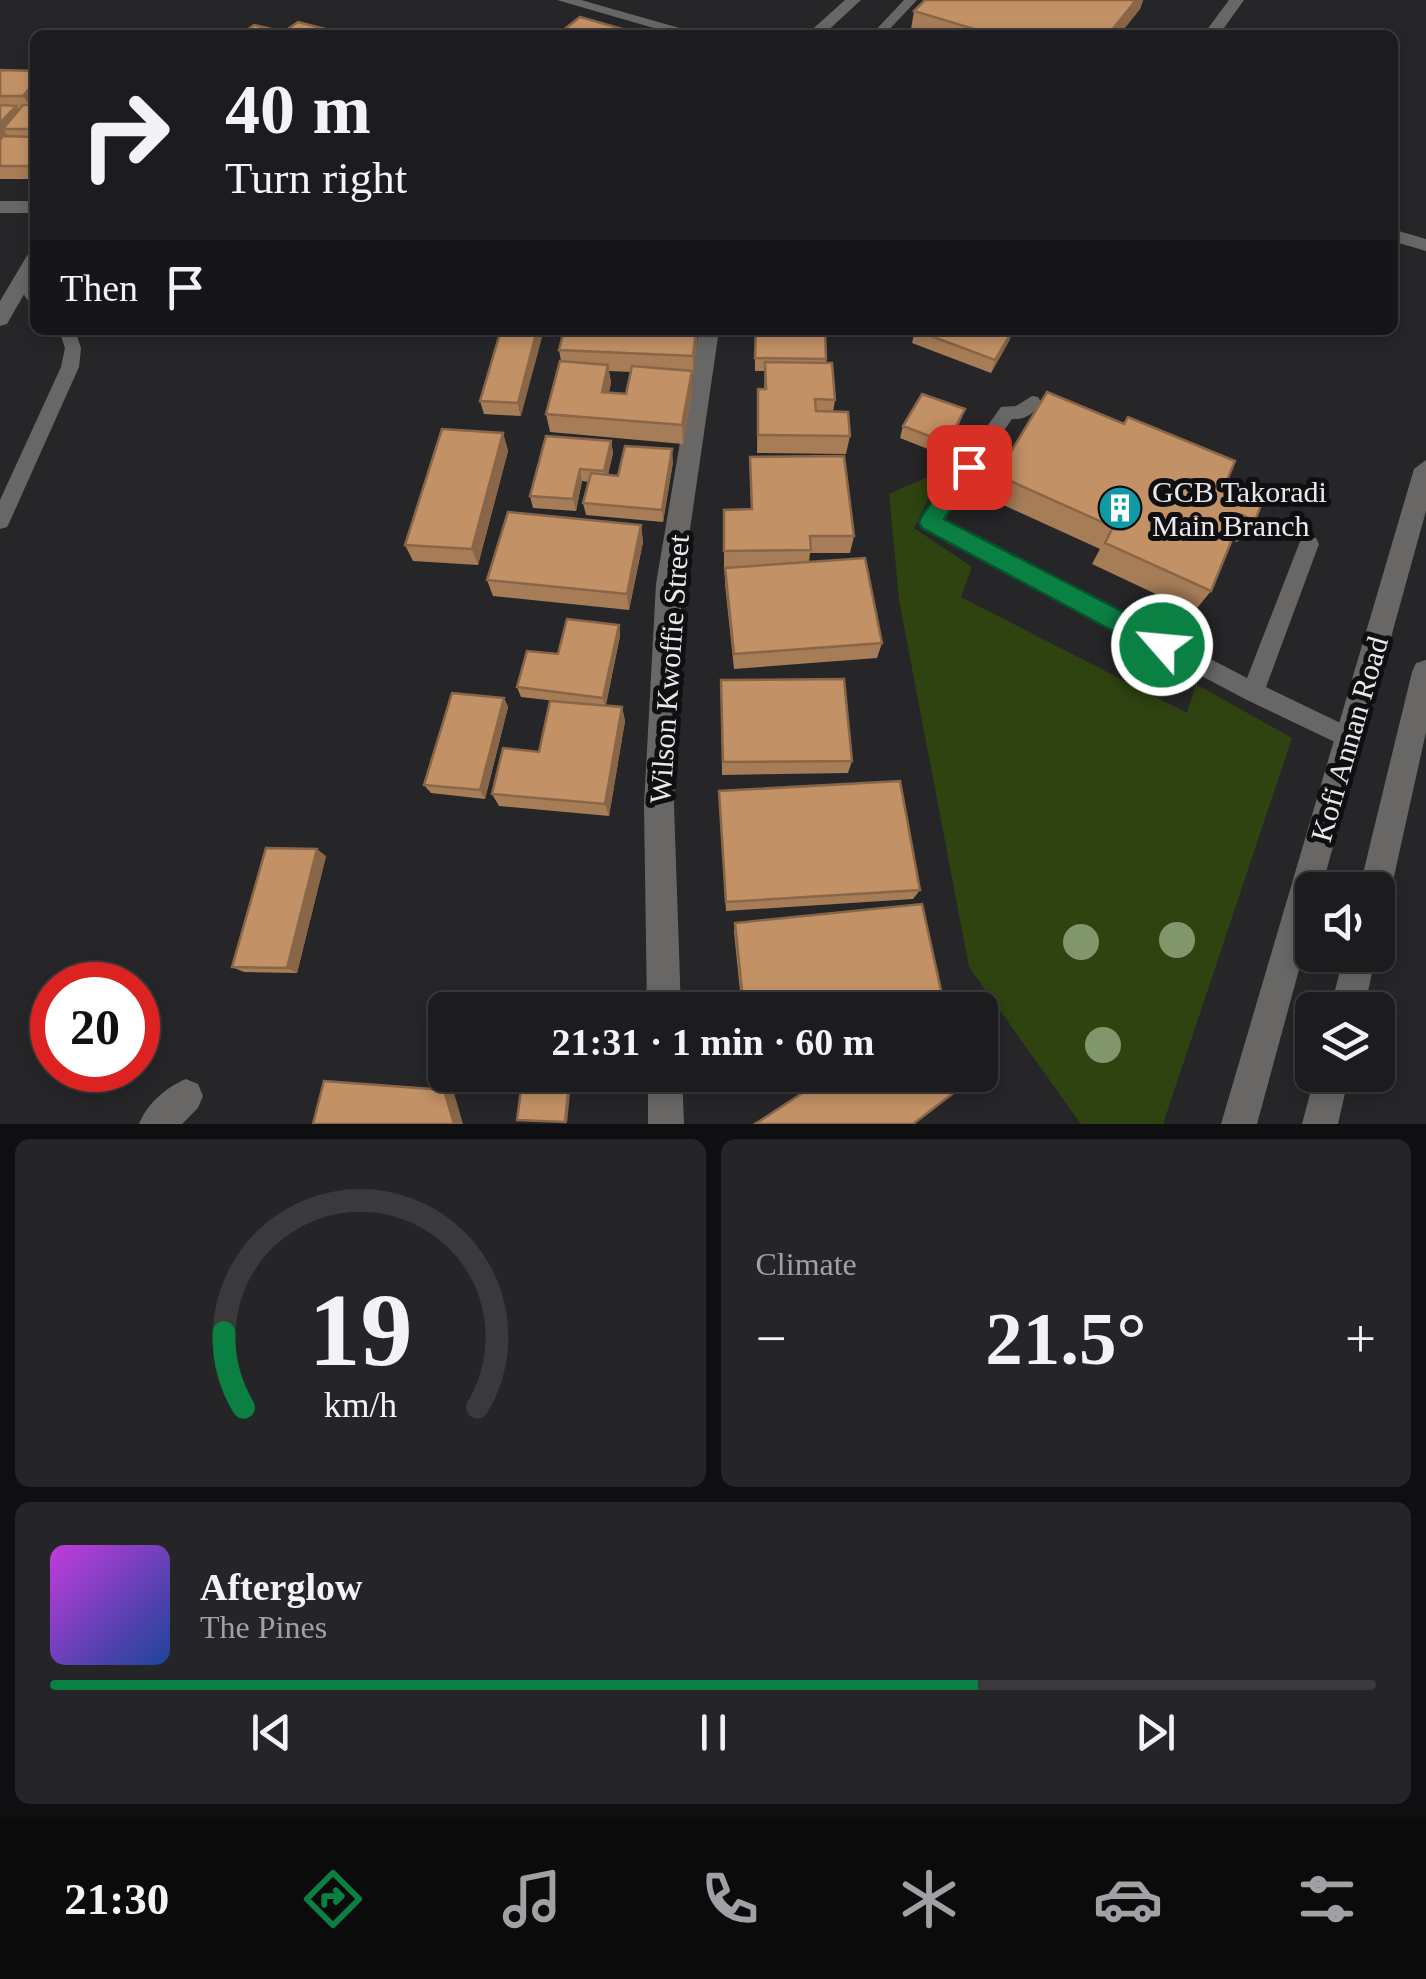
<!DOCTYPE html>
<html lang="en">
<head>
<meta charset="utf-8">
<style>
	body { margin:0; font-family:"Times New Roman",serif; background:#252528; color:#f1f3f6; height:100vh; display:flex; flex-direction:column; font-size:38px; white-space:nowrap }
	* { box-sizing:border-box; margin:0 }
	p { font-size:32px; color:#a0a1a4 }
	.icon { flex:none; width:55px; height:55px; fill:none; stroke:currentColor; stroke-width:2; stroke-linecap:round; stroke-linejoin:round }
	.map { position:relative; height:1124px; overflow:hidden }
	.sheet { display:flex; flex-direction:column; gap:15px; padding:15px; background:#0f0f11; flex:1 }
	.sheet>* { flex:none }
	.hud { position:absolute; left:30px; top:30px; width:1368px; height:305px; border-radius:15px; box-shadow:0 5px 15px #0003,0 0 0 2px #3a3a3d; background:#1c1c1f; color:#f1f3f6; overflow:hidden }
	.fabs { position:absolute; left:1295px; top:872px; display:grid; gap:20px }
	.fabs a { display:grid; place-items:center; width:100px; height:100px; border-radius:15px; background:#1c1c1f; box-shadow:0 5px 15px #0003,0 0 0 2px #3a3a3d; font-size:50px }
	.speed { position:absolute; left:30px; top:962px; display:flex; gap:20px; font-size:50px; font-weight:700; text-align:center }
	.speed>* { display:grid; place-content:center; width:130px; height:130px; border-radius:50%; background:#1c1c1f; box-shadow:0 5px 15px #0003,0 0 0 2px #3a3a3d; line-height:1 }
	.speed .limit { border:15px solid #d22; background:#fff; color:#111 }
	.pin { position:absolute; display:grid; place-items:center; width:85px; height:85px; color:#fff; margin:-42px; border-radius:20px; box-shadow:0 5px 15px #0006 }
	.me { position:absolute; width:110px; margin:-55px; rotate:297deg; stroke-linejoin:round; filter:drop-shadow(0 0 8px #0008) }
	.turn { display:flex; align-items:center; gap:35px; height:210px; padding:0 30px; font-size:45px }
	.turn .icon { width:130px; height:130px; stroke-width:2.5 }
	.turn b { display:block; font-size:70px; line-height:85px }
	.then { display:flex; align-items:center; height:95px; padding:0 30px; background:#0003; gap:20px; font-size:38px }
	.big { font-size:75px; font-weight:700; line-height:1.1 }
	.sheet .widget { flex:1; display:flex; flex-direction:column; justify-content:center; gap:15px; min-width:0; padding:0 35px; border-radius:15px; background:#252528 }
	.sheet .dial { align-items:center; gap:0 }
	.dial svg { height:260px; overflow:visible; fill:none; stroke:#3a3a3d; stroke-width:7; stroke-linecap:round; text-anchor:middle }
	.dial text { fill:#f1f3f6; stroke:none }
	.song { display:flex; align-items:center; gap:30px }
	.cover { width:120px; height:120px; border-radius:15px; background:linear-gradient(135deg,hsl(290 70% 55%),hsl(220 70% 35%)) }
	.played { height:10px; border-radius:5px; background:linear-gradient(90deg,#0b8043 70%,#3a3a3d 70%) }
	.keys { display:flex; justify-content:space-around; direction:ltr }
	.heat { display:flex; justify-content:space-between; align-items:center; font-size:55px; direction:ltr }
	.sheet .tiles { flex:1; display:grid; gap:15px; grid-template-columns:1fr 1fr }
	.widget:last-child { grid-column:span 2 }
	.trip { position:absolute; left:428px; top:992px; width:570px; height:100px; border-radius:15px; background:#1c1c1f; box-shadow:0 5px 15px #0003,0 0 0 2px #3a3a3d; font-weight:700; line-height:100px; text-align:center }
	.tabs { display:flex; height:160px; justify-content:space-around; align-items:center; background:#0b0b0c; color:#a0a1a4 }
	.tabs .icon { width:70px; height:70px }
	.tabs .selected { color:#0b8043 }
	.tabs b { font-size:45px; color:#f1f3f6 }
	.map>svg:first-child { display:block }
	.green { fill:#2e4310 }
	.lines { fill:none; stroke-linecap:round; stroke-linejoin:round }
	.service { fill:#686765; fill-rule:evenodd }
	.minor { fill:#686765; fill-rule:evenodd }
	.tree { fill:#81966a }
	.wall { fill:#a77d57; fill-rule:evenodd }
	.shaded-wall { fill:#886647 }
	.building { fill:#c29165; stroke:#886647; stroke-width:2.5 }
	.route { fill:#0b8043; stroke:#07532c; stroke-width:2.5 }
	.labels { text-anchor:middle; dominant-baseline:central; stroke-width:10; stroke-linejoin:round; paint-order:stroke }
	.poi-label { font-size:30px; fill:#e9e9eb; stroke:#0f0f11; text-anchor:start }
	.street-label { font-size:30px; fill:#e9e9eb; stroke:#0f0f11 }
</style>
</head>
<body>
<div class="map">
<svg width="1426" height="1124" viewBox="0 0 1426 1124">
	<rect width="100%" height="100%" fill="#262629"/>
	<path class="green" d="M 943,470 L 914,528 L 972,567 L 961,597 L 1187,713 L 1196,684 L 1292,738 L 1163,1124 L 1081,1124 L 969,967 L 899,600 L 889,494 Z"/>
	<g class="lines">
		<path class="service" d="M 904,0 L 917,0 L 884,35 L 871,35 Z
			M 22,275 C 36,279 35,291 35,303 L 29,302 L 14,280 Z
			M 59,330 L 75,330 L 81,348 L 79,367 L 10,521 L 7,527 L 0,529 L 0,500 L 61,367 L 65,348 Z
			M 1032,396 L 1038,397 L 1041,402 C 1034,414 1025,420 1012,419 L 942,519 L 1247,678 L 1299,544 L 1302,538 L 1316,538 L 1319,544 L 1266,687 L 1357,731 L 1360,738 L 1357,745 L 1349,749 L 1341,745 L 1245,699 L 923,528 L 920,522 L 923,516 L 1001,407 L 1016,406 Z"/>
		<path class="minor" d="M 557,0 L 581,0 L 704,35 L 678,35 Z
			M 845,0 L 861,0 L 823,35 L 806,35 Z
			M 1229,0 L 1244,0 L 1219,35 L 1203,35 Z
			M 0,201 L 35,201 L 35,213 L 0,213 Z
			M 1392,229 L 1426,239 L 1426,251 L 1392,241 Z
			M 35,252 L 35,275 L 7,324 L 0,326 L 0,301 L 28,254 Z
			M 699,330 L 719,330 L 682,584 L 674,805 L 681,1010 L 647,1010 L 644,805 L 656,584 Z
			M 1426,460 L 1426,511 L 1321,890 L 1312,890 L 1312,922 L 1257,1124 L 1221,1124 L 1414,469 Z
			M 1426,660 L 1426,732 L 1391,890 L 1386,901 L 1378,904 L 1378,890 L 1359,890 L 1412,672 L 1416,663 Z
			M 1344,955 L 1376,955 L 1364,1010 L 1330,1010 Z
			M 648,1075 L 682,1075 L 684,1124 L 648,1124 Z
			M 1315,1075 L 1349,1075 L 1338,1124 L 1302,1124 Z
			M 186,1079 L 198,1084 L 203,1096 L 198,1108 L 182,1124 L 139,1124 C 147,1104 166,1087 186,1079 Z"/>
	</g>
	<g class="tree">
		<circle cx="1177" cy="940" r="18"/>
		<circle cx="1081" cy="942" r="18"/>
		<circle cx="1103" cy="1045" r="18"/>
	</g>
	<path class="wall" d="M 925,0 L 1143,0 L 1140,9 L 1119,35 L 910,35 L 914,11 Z
		M 0,70 L 35,71 L 35,179 L 0,179 Z
		M 501,330 L 521,416 L 484,414 L 480,401 Z
		M 698,330 L 693,375 L 692,375 L 692,389 L 683,444 L 550,432 L 546,414 L 561,361 L 559,350 ZM 609,371 L 631,372 L 626,394 L 609,392 L 611,383 Z
		M 755,330 L 826,359 L 835,400 L 833,412 L 850,436 L 846,454 L 757,453 L 758,389 L 764,389 L 765,371 L 755,371 Z
		M 915,330 L 1013,330 L 1009,341 L 991,373 L 912,343 Z
		M 960,422 L 943,455 L 900,438 L 903,426 Z
		M 503,433 L 508,451 L 478,565 L 413,561 L 405,545 Z
		M 611,441 L 613,453 L 608,475 L 618,476 L 673,462 L 663,522 L 586,515 L 583,503 L 589,482 L 582,481 L 576,511 L 533,508 L 530,496 Z
		M 750,457 L 854,536 L 850,553 L 810,553 L 809,562 L 882,643 L 877,658 L 734,669 L 725,584 L 725,568 L 724,568 L 724,510 L 751,509 Z
		M 997,475 L 1228,478 L 1255,521 L 1237,542 L 1232,540 L 1211,591 L 1194,612 L 1092,564 L 1100,549 L 988,498 Z
		M 641,525 L 643,542 L 629,610 L 493,596 L 487,580 Z
		M 619,625 L 620,636 L 606,705 L 622,707 L 625,721 L 609,816 L 499,806 L 492,794 L 539,752 L 556,701 L 521,697 L 517,687 L 558,654 Z
		M 721,680 L 852,761 L 848,773 L 722,775 Z
		M 504,698 L 508,707 L 485,799 L 431,793 L 424,785 Z
		M 719,791 L 920,890 L 913,899 L 726,911 Z
		M 326,856 L 297,973 L 244,972 L 232,967 Z
		M 735,923 L 942,995 L 934,1002 L 858,1010 L 742,1010 L 734,932 Z"/>
	<path class="shaded-wall" d="M 1136,0 L 1143,0 L 1140,9 L 1119,35 L 1108,35 Z
		M 35,82 L 35,105 L 32,109 L 23,96 Z
		M 16,106 L 25,119 L 3,129 L 9,137 L 0,146 L 0,123 Z
		M 537,330 L 544,330 L 521,416 L 518,403 Z
		M 696,330 L 698,330 L 693,375 L 693,356 Z
		M 1013,330 L 1009,341 L 991,373 L 995,360 Z
		M 608,365 L 611,383 L 604,410 L 602,392 Z
		M 692,371 L 692,389 L 683,444 L 682,425 Z
		M 965,409 L 960,422 L 943,455 L 947,443 Z
		M 503,433 L 508,451 L 478,565 L 472,549 Z
		M 611,441 L 613,453 L 606,483 L 604,471 Z
		M 672,449 L 673,462 L 663,522 L 662,510 Z
		M 580,469 L 582,481 L 576,511 L 573,499 Z
		M 641,525 L 643,542 L 629,610 L 627,594 Z
		M 619,625 L 620,636 L 605,707 L 603,698 Z
		M 504,698 L 508,707 L 485,799 L 480,790 Z
		M 622,707 L 625,721 L 609,816 L 605,804 Z
		M 317,849 L 326,856 L 297,973 L 287,968 Z
		M 570,1075 L 572,1075 L 567,1123 L 565,1122 Z
		M 444,1090 L 454,1093 L 463,1124 L 454,1124 Z"/>
	<path class="building" d="M 925,0 L 1136,0 L 1108,35 L 994,35 L 914,11 Z
		M 580,17 L 643,35 L 557,35 Z
		M 298,22 L 348,35 L 279,35 Z
		M 254,25 L 280,31 L 275,35 L 240,35 Z
		M 0,70 L 35,71 L 35,82 L 23,96 L 0,96 Z
		M 0,105 L 16,106 L 0,123 Z
		M 23,105 L 35,105 L 35,129 L 3,129 Z
		M 3,136 L 35,137 L 35,162 L 32,166 L 0,166 L 0,140 Z
		M 501,330 L 537,330 L 518,403 L 480,401 Z
		M 564,330 L 696,330 L 693,356 L 559,350 Z
		M 756,330 L 825,330 L 826,359 L 755,358 Z
		M 915,330 L 1013,330 L 995,360 Z
		M 560,361 L 608,365 L 602,392 L 626,394 L 632,366 L 692,371 L 682,425 L 546,414 Z
		M 765,362 L 832,363 L 835,400 L 815,399 L 816,411 L 848,412 L 850,436 L 758,435 L 758,389 L 766,389 Z
		M 1047,392 L 1124,424 L 1128,417 L 1235,461 L 1228,478 L 1265,494 L 1255,521 L 1242,515 L 1211,591 L 1105,543 L 1113,527 L 997,475 Z
		M 922,394 L 965,409 L 947,443 L 903,426 Z
		M 442,429 L 503,433 L 472,549 L 405,545 Z
		M 546,436 L 611,441 L 604,471 L 580,469 L 573,499 L 530,496 Z
		M 625,446 L 672,449 L 662,510 L 583,503 L 591,473 L 618,476 Z
		M 844,456 L 854,536 L 810,536 L 811,550 L 724,551 L 724,510 L 752,509 L 750,457 Z
		M 508,512 L 641,525 L 627,594 L 487,580 Z
		M 865,558 L 882,643 L 734,654 L 725,568 Z
		M 567,619 L 619,625 L 603,698 L 517,687 L 527,651 L 558,654 Z
		M 844,679 L 852,761 L 723,762 L 721,680 Z
		M 452,693 L 504,698 L 480,790 L 424,785 Z
		M 550,701 L 622,707 L 605,804 L 492,794 L 503,748 L 539,752 Z
		M 900,781 L 920,890 L 726,902 L 719,791 Z
		M 266,848 L 317,849 L 287,968 L 232,967 Z
		M 922,904 L 942,995 L 807,1010 L 744,1010 L 735,923 Z
		M 945,1000 L 951,1010 L 929,1010 Z
		M 980,1058 L 986,1068 L 980,1073 Z
		M 523,1075 L 570,1075 L 565,1122 L 517,1120 Z
		M 830,1075 L 977,1075 L 913,1124 L 755,1124 Z
		M 324,1081 L 444,1090 L 454,1124 L 313,1124 Z"/>
	<path class="route" d="M 969,459 L 980,467 L 944,519 L 1171,637 L 1174,645 L 1171,653 L 1162,656 L 1154,653 L 922,528 L 919,522 L 922,516 L 962,461 Z"/>
	<defs>
		<g id="building-disc" transform="scale(2.25)"><circle r="9.5" fill="#0f9aa8" stroke="#0f0f11"/><path d="M-4-6H4V6H1V3H-1V6H-4ZM-2.5-4.3h1.7v1.8h-1.7ZM.8-4.3h1.7v1.8H.8ZM-2.5-1h1.7V.8h-1.7ZM.8-1h1.7V.8H.8Z" fill="#fff"/></g>
	</defs>
	<g fill-rule="evenodd">
		<use href="#building-disc" x="1120" y="508"/>
	</g>
	<g class="labels">
		<g class="poi-label">
			<text x="1152" y="491">GCB Takoradi<tspan x="1152" dy="34">Main Branch</tspan></text>
		</g>
		<g class="street-label">
			<text transform="translate(669 669) rotate(-86)">Wilson Kwoffie Street</text>
			<text transform="translate(1349 739) rotate(-74)">Kofi Annan Road</text>
		</g>
	</g>
</svg>
<div class="fabs">
<a><svg class="icon" aria-label="sound" viewBox="0 0 24 24"><path d="M4 9h4l5-4v14l-5-4H4zM17 9q2 3 0 6"/></svg></a>
<a><svg class="icon" aria-label="layers" viewBox="0 0 24 24"><path d="M12 4l9 5-9 5-9-5zM3 14l9 5 9-5"/></svg></a>
</div>
<div class="speed"><div class="limit">20</div></div>
<div class="pin" style="left:969px;top:467px;background:#d93025"><svg class="icon" aria-label="arrive" viewBox="0 0 24 24"><path d="M6 21V4h12l-3 4 3 4H6"/></svg></div>
<svg class="me" style="left:1162px;top:645px" viewBox="-20 -20 40 40"><circle r="17" fill="#0b8043" stroke="#fff" stroke-width="3"/><path d="M0-11L8 9 0 5-8 9z" fill="#fff"/></svg>
<div class="trip">21:31 · 1 min · 60 m</div>
<div class="hud">
<div class="turn"><svg class="icon" aria-label="right" viewBox="0 0 24 24"><path d="M7 20v-9h11M14 6l5 5-5 5"/></svg><div><b>40 m</b>Turn right</div></div>
<div class="then">Then<svg class="icon" aria-label="arrive" viewBox="0 0 24 24"><path d="M6 21V4h12l-3 4 3 4H6"/></svg></div>
</div>
</div>
<section class="sheet">
<div class="tiles">
<div class="widget dial"><svg viewBox="0 0 100 80">
<path d="M14 69A42 42 0 1 1 86 69"/>
<path d="M14 69A42 42 0 0 1 8 46" stroke="#0b8043"/>
<text x="50" y="56" font-size="32" font-weight="700">19</text>
<text x="50" y="72" font-size="11">km/h</text>
</svg></div>
<div class="widget"><p>Climate</p>
<div class="heat"><a>−</a><b class="big">21.5°</b><a>+</a></div>
</div>
<div class="widget">
<div class="song"><i class="cover"></i><div><b>Afterglow</b><p>The Pines</p></div></div>
<div class="played"></div>
<div class="keys"><svg class="icon" aria-label="previous" viewBox="0 0 24 24"><path d="M18 5L8 12l10 7zM5 5v14"/></svg><svg class="icon" aria-label="pause" viewBox="0 0 24 24"><path d="M8 5v14M16 5v14"/></svg><svg class="icon" aria-label="next" viewBox="0 0 24 24"><path d="M6 5l10 7-10 7zM19 5v14"/></svg></div>
</div>
</div>
</section>
<nav class="tabs">
<b>21:30</b>
<svg class="icon selected" aria-label="directions" viewBox="0 0 24 24"><path d="M12 3l9 9-9 9-9-9zM9 14v-3h6M13 9l2 2-2 2"/></svg>
<svg class="icon" aria-label="music" viewBox="0 0 24 24"><path d="M9 18V5l10-2v13"/><circle cx="6" cy="18" r="3"/><circle cx="16" cy="16" r="3"/></svg>
<svg class="icon" aria-label="phone" viewBox="0 0 24 24"><path d="M5 4h4l2 5-3 2q2 4 5 5l2-3 5 2v4C11 20 4 13 5 4z"/></svg>
<svg class="icon" aria-label="climate" viewBox="0 0 24 24"><path d="M12 3v18M4 7l16 10M4 17L20 7"/></svg>
<svg class="icon" aria-label="car" viewBox="0 0 24 24"><path d="M5 17H2v-5l4-1 3-4h7l3 4 3 1v5h-3M9 17h6M6 11h13"/><circle cx="7" cy="17" r="2"/><circle cx="17" cy="17" r="2"/></svg>
<svg class="icon" aria-label="filters" viewBox="0 0 24 24"><path d="M4 7h16M4 17h16"/><circle cx="9" cy="7" r="2"/><circle cx="15" cy="17" r="2"/></svg>
</nav>
</body>
</html>
